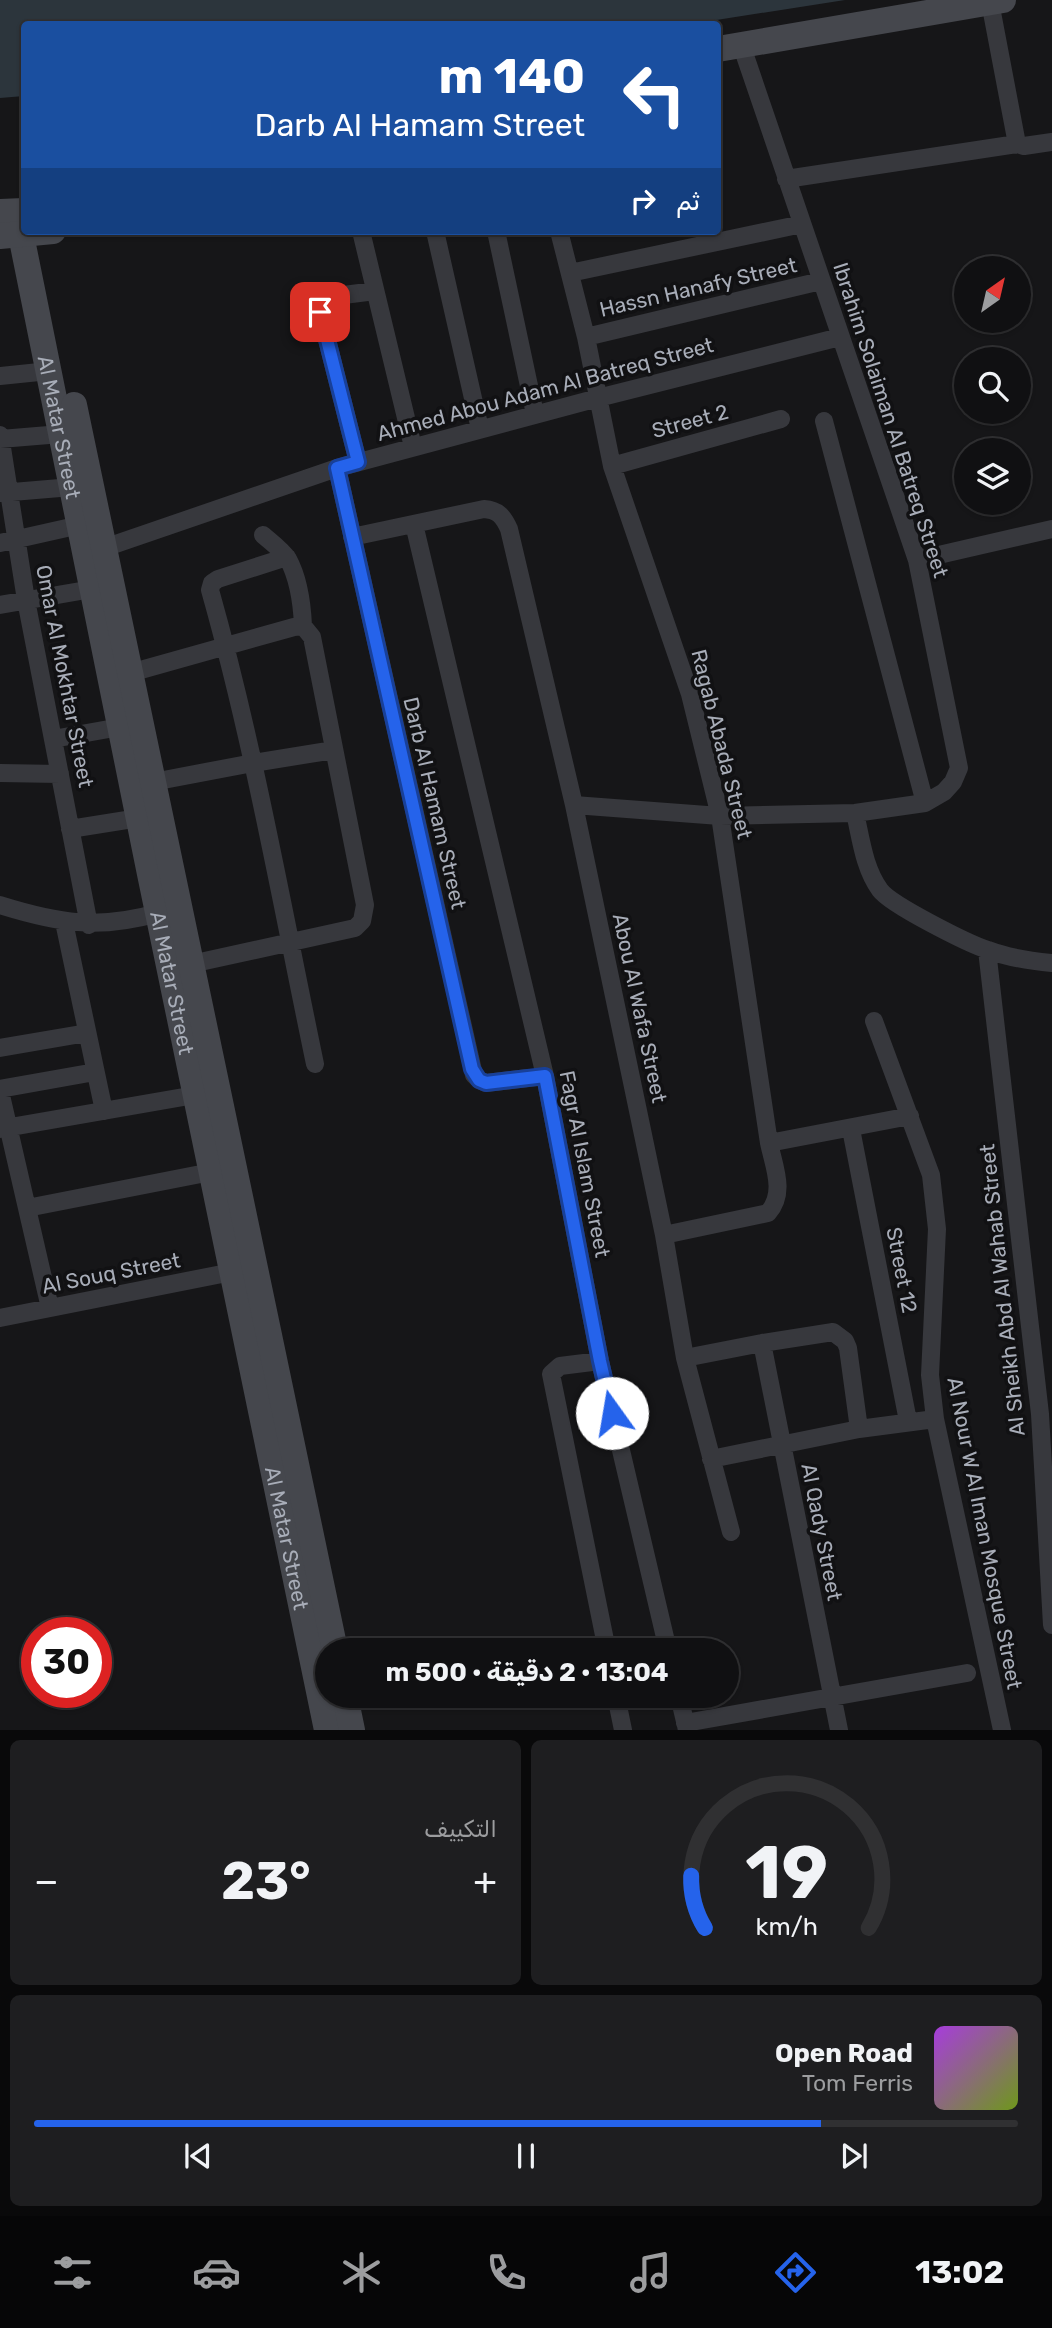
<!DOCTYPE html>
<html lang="ar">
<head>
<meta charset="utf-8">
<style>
	body { margin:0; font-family:Rubik,"Noto Sans Arabic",sans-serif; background:#1e1e20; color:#f1f3f6; direction:rtl; height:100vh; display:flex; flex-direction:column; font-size:26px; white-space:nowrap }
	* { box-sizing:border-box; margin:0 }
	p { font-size:23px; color:#9c9d9f }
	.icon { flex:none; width:38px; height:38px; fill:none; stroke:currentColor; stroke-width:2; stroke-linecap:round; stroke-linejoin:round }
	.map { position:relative; height:1730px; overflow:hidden; direction:ltr }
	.sheet { display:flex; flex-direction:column; gap:10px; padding:10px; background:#09090a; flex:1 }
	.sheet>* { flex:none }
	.hud { position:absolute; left:21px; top:21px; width:700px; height:214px; border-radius:7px; box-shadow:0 2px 5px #0004,0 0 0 2px #303032; direction:rtl; background:#1a4fa0; color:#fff; overflow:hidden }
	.needle { width:46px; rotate:34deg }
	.tools { position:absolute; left:954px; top:256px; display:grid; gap:14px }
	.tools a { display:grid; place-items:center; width:77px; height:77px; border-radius:50%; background:#101012; box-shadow:0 2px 5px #0004,0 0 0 2px #303032; font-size:35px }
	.speed { position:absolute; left:21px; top:1617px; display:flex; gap:14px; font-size:35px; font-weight:700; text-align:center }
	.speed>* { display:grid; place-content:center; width:91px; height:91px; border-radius:50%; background:#101012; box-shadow:0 2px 5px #0004,0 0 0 2px #303032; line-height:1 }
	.speed .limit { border:10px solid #d22; background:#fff; color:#111 }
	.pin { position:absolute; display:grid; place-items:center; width:60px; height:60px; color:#fff; margin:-30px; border-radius:14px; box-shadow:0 4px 10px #0006 }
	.me { position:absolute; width:77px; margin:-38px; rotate:347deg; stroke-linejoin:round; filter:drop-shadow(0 0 5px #0008) }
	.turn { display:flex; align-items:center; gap:24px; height:147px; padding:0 21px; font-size:32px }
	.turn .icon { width:91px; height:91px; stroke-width:2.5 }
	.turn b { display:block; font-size:49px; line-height:60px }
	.then { display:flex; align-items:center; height:66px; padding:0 21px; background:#0003; gap:14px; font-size:26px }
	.big { font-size:52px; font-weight:700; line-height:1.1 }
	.sheet .widget { flex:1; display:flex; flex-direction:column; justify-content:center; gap:10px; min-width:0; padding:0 24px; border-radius:10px; background:#1e1e20 }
	.sheet .dial { align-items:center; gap:0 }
	.dial svg { height:182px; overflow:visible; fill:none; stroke:#303032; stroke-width:7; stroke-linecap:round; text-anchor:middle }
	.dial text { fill:#f1f3f6; stroke:none }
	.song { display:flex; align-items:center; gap:21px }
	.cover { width:84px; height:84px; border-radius:10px; background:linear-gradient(135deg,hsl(280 70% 55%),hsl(80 70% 35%)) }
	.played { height:7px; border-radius:4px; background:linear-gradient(90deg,#2563eb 80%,#303032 80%) }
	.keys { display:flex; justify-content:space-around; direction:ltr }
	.heat { display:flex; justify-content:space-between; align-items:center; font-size:38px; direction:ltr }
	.sheet .tiles { flex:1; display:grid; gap:10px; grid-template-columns:1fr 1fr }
	.widget:last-child { grid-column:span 2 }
	.trip { position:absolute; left:315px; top:1638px; width:424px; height:70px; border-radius:35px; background:#101012; box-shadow:0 2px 5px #0004,0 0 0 2px #303032; font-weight:700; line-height:70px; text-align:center; direction:rtl }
	.menu { display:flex; height:112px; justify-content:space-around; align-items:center; background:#060607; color:#9c9d9f }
	.menu .icon { width:49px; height:49px }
	.menu .selected { color:#2563eb }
	.menu b { font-size:32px; color:#f1f3f6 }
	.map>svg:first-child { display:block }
	.water { fill:#2c353c }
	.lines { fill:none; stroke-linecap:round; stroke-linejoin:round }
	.street { stroke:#37383d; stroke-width:18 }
	.secondary { stroke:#45474d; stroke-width:26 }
	.route-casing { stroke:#184099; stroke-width:18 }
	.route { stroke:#2563eb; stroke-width:12 }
	.labels { text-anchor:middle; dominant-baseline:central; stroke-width:7; stroke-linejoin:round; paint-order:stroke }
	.street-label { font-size:21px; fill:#a8adb8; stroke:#111113 }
</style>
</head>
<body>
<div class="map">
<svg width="1052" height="1730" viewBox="0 0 1052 1730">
	<rect width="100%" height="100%" fill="#161618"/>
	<path class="water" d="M 0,0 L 845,0 L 691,24 L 24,24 L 24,96 L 0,98 Z"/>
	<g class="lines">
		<path class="street" d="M 990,2 L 1017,144 L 1024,146 L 1052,142
			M 786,179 L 1017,144
			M 361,231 L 413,447
			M 435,231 L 480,429
			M 496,231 L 535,414
			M 559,231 L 586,337 L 612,466 L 690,694 L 720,816 L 769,1143 C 774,1167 786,1193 768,1213 L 664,1235
			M 570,273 L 802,224
			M 586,337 L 821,281
			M 0,376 L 49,371
			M 824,421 L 925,803
			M 0,435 L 26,600 L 89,925
			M 0,439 L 61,434
			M 358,462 L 320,312 L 323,302 L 328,297 L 375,291
			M 612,466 L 781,419
			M 337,468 L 474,1075 L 479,1080 L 486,1083 L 545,1076
			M 0,493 L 72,487
			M 414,524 L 545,1076 L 600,1361 L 668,1650
			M 263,535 C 271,542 282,550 288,559 C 299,579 302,603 303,626
			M 352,537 L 484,509 C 498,510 503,516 509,529 L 574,805 L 664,1235 L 685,1358 L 731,1532
			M 0,543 L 80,525
			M 104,548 L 337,468 L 598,398 L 840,337
			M 287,557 L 218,579 L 212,583 L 210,590 C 254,746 282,906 315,1064
			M 917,560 L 1052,529
			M 0,605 L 92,589
			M 130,673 L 294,627 L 303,626 L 312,637 L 365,905 L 362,921 L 355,928 L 191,964
			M 53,739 L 120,727
			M 0,773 L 60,774
			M 153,782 L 253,763 L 334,750
			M 574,805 L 720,816 L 855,813 L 925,803 L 944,792 L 953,782 L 959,768 L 917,560 L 741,44
			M 855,813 C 861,839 864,868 880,890 C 891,905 969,944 988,950 C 1009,958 1030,961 1052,963
			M 70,829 L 139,818
			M 0,905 C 58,923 98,930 158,913
			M 64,922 L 104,1111
			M 987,950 L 1040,1414 L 1052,1625
			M 874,1021 L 931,1175 L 937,1229 L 930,1375 L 935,1419 L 1002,1730
			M 0,1048 L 87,1033
			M 0,1089 L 95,1072
			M 0,1091 L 50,1308
			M 0,1129 L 195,1095
			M 851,1129 L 908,1421
			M 769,1143 L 910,1116
			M 27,1208 L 211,1172
			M 0,1318 L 232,1272
			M 762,1343 L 839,1730
			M 685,1358 L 762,1343 L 833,1332 L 845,1341 L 848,1348 L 859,1429
			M 600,1361 L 560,1366 L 551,1374 L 607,1650
			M 711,1459 L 859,1429 L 935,1419
			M 616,1696 L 623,1730
			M 679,1696 L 687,1730
			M 685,1723 L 967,1673"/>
		<g class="secondary">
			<path d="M 718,49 L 1003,0"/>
			<path d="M 0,212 L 24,211"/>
			<path id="s1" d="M 21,235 L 150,874 L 327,1730"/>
			<path d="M 0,236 L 53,231"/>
			<path d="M 74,405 L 335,1650"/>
			<path d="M 345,1696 L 352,1730"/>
		</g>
	</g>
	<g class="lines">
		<g class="route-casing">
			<path id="route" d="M 320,312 L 358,462 L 337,468 L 472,1069 L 479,1080 L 486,1083 L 545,1076 L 600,1361 L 612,1413"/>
		</g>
		<use href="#route" class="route"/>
	</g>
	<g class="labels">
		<g class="street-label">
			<text transform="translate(698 287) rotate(-13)">Hassn Hanafy Street</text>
			<text transform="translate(545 389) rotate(-15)">Ahmed Abou Adam Al Batreq Street</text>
			<text transform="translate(891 420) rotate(72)">Ibrahim Solaiman Al Batreq Street</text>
			<text transform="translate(690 421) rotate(-15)">Street 2</text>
			<text stroke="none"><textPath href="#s1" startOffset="196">Al Matar Street</textPath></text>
			<text transform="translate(65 676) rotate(79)">Omar Al Mokhtar Street</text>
			<text transform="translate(722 744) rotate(76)">Ragab Abada Street</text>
			<text transform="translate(435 803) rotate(77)">Darb Al Hamam Street</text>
			<text stroke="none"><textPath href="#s1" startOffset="763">Al Matar Street</textPath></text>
			<text transform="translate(640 1008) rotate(78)">Abou Al Wafa Street</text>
			<text transform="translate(585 1164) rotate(79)">Fagr Al Islam Street</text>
			<text transform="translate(902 1270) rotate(79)">Street 12</text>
			<text transform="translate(111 1273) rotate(-11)">Al Souq Street</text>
			<text transform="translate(1002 1290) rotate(-96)">Al Sheikh Abd Al Wahab Street</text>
			<text transform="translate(822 1532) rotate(79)">Al Qady Street</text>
			<text transform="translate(985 1533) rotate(79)">Al Nour W Al Iman Mosque Street</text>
			<text stroke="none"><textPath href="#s1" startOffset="1330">Al Matar Street</textPath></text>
		</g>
	</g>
</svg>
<div class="tools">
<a><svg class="needle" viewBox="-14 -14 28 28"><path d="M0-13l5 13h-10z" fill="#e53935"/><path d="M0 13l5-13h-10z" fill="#9c9d9f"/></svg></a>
<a><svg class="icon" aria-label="search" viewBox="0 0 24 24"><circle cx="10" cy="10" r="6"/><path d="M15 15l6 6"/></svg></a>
<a><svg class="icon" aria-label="layers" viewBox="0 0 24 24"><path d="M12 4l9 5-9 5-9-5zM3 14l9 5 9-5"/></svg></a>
</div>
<div class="speed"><div class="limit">30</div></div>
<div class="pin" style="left:320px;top:312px;background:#d93025"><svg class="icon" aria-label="arrive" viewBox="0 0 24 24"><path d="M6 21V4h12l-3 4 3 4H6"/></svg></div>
<svg class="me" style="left:612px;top:1413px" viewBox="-20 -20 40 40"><circle r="19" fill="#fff"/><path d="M0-13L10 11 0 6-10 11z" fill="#2563eb"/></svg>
<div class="trip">13:04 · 2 دقيقة · 500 m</div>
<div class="hud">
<div class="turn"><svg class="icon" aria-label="left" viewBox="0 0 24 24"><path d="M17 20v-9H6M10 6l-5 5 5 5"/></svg><div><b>140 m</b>Darb Al Hamam Street</div></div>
<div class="then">ثم<svg class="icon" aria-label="right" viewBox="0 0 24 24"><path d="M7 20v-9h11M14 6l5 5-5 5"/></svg></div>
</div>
</div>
<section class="sheet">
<div class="tiles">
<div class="widget dial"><svg viewBox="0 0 100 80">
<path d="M14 69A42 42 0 1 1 86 69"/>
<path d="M14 69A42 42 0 0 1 8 46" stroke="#2563eb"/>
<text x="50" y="56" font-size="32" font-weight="700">19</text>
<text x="50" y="72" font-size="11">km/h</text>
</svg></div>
<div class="widget"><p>التكييف</p>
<div class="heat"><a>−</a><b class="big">23°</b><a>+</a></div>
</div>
<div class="widget">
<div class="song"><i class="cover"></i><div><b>Open Road</b><p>Tom Ferris</p></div></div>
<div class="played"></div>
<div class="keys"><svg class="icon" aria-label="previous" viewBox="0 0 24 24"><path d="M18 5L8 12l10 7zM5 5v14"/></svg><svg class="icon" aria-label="pause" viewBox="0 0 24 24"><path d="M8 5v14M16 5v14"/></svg><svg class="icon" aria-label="next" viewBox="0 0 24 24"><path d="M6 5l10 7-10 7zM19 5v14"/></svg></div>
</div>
</div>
</section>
<nav class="menu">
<b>13:02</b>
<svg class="icon selected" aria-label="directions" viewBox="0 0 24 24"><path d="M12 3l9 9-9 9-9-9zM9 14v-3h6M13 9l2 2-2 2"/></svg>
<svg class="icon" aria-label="music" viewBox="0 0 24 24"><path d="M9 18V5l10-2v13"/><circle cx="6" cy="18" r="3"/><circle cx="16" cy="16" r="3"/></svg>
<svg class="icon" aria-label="phone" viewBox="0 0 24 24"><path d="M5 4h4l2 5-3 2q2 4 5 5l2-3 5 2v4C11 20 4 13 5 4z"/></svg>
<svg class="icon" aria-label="climate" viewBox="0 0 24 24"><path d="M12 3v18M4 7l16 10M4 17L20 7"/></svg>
<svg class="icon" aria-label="car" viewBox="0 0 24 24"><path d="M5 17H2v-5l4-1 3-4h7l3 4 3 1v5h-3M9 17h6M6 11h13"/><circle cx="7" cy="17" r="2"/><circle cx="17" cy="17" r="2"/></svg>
<svg class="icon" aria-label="filters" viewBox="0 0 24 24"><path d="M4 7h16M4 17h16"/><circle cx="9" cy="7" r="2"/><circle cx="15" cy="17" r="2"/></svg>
</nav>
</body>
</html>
